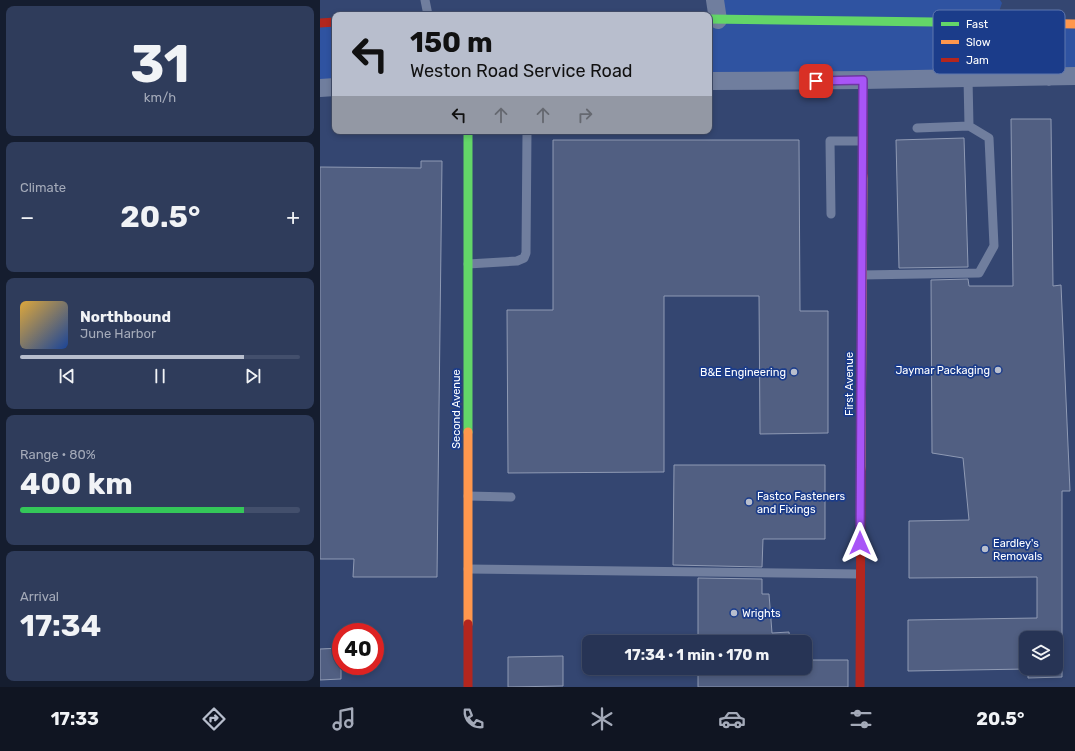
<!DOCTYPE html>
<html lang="en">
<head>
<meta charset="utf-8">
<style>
	body { margin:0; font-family:Rubik,sans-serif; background:#2f3c5b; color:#f1f3f6; height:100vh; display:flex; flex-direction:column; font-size:15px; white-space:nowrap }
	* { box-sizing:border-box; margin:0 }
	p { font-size:13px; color:#a4aab9 }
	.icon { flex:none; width:22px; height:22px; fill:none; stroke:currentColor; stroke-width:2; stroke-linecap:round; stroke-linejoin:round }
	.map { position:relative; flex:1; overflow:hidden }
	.drawer { display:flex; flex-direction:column; gap:6px; padding:6px; background:#151d2f; width:320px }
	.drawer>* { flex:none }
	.guide { position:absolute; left:12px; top:12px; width:380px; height:122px; border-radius:8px; box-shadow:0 2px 6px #0003,0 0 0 1px #434f6c; background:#b8becd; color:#111; overflow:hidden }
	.tools { position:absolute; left:699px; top:631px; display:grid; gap:8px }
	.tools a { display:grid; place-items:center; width:44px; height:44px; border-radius:8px; background:#273455; box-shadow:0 2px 6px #0003,0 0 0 1px #434f6c; font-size:20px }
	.speed { position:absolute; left:12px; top:623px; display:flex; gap:8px; font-size:20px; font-weight:700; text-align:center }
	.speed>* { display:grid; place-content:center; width:52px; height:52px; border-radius:50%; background:#273455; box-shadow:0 2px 6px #0003,0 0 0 1px #434f6c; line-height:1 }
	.speed .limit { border:6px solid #d22; background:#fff; color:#111 }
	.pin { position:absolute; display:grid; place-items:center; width:34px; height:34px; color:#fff; margin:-17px; border-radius:8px; box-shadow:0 2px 6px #0006 }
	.me { position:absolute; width:44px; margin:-22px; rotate:0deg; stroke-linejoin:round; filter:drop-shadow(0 0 3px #0008) }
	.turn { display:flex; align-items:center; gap:14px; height:84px; padding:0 12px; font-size:18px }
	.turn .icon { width:52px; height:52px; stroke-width:2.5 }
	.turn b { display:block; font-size:28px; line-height:34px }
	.lanes { display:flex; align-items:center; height:38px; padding:0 12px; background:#0003; justify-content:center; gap:20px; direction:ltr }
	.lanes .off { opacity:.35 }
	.big { font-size:30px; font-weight:700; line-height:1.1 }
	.drawer .card { flex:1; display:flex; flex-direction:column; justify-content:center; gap:6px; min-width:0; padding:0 14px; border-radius:8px; background:#2f3c5b }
	.drawer .dial { align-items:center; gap:0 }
	.dial b { font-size:52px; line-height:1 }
	.song { display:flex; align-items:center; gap:12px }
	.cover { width:48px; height:48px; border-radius:6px; background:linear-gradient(135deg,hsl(40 70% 55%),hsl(220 70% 35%)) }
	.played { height:4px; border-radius:2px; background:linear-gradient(90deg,#b8becd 80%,#434f6c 80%) }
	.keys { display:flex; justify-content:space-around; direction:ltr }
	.heat { display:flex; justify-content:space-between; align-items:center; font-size:22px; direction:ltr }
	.charge { height:6px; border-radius:3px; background:linear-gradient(90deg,#34c759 80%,#434f6c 0) }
	.trip { position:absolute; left:262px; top:635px; width:230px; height:40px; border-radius:8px; background:#273455; box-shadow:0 2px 6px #0003,0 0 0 1px #434f6c; font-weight:700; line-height:40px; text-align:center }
	.tabs { display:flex; height:64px; justify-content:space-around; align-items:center; background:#101522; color:#a4aab9 }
	.tabs .icon { width:28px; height:28px }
	.tabs .on { color:#b8becd }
	.tabs b { font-size:18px; color:#f1f3f6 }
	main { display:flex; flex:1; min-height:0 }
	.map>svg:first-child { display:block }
	.green { fill:#2f53a1 }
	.building { fill:#515f82; stroke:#8f9ab4; fill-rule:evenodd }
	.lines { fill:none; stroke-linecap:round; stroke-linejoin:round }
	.lane { stroke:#707e9e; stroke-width:9 }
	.street { stroke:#707e9e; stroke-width:18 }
	.fast { stroke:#63d668; stroke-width:9 }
	.slow { stroke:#ff974d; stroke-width:9 }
	.jam { stroke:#b3261e; stroke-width:9 }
	.route-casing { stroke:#6d37a1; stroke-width:10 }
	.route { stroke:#a855f7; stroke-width:7 }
	.poi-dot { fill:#b8becd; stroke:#1b3c8a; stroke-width:1.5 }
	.labels { text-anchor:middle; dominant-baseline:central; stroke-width:3.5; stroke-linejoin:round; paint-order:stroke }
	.poi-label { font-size:11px; fill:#fff; stroke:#1b3c8a; text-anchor:start }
	.street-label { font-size:11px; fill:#fff; stroke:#1b3c8a }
	.key { fill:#1b3c8a; stroke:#5f76ad; stroke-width:1 }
	.key-label { font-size:11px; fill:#fff }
</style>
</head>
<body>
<main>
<section class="drawer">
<div class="card dial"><b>31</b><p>km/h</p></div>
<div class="card"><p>Climate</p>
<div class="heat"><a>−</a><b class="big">20.5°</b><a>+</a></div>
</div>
<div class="card">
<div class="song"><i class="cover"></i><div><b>Northbound</b><p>June Harbor</p></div></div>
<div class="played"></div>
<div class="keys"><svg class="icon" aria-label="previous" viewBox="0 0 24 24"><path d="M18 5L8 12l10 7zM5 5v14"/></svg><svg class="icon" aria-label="pause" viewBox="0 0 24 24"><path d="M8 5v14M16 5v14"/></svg><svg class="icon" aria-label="next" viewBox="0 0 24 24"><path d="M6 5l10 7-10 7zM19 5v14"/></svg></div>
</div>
<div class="card"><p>Range · 80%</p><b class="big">400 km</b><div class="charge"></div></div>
<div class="card"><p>Arrival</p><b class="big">17:34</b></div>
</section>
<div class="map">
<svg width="755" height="687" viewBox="0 0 755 687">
	<rect width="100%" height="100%" fill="#344671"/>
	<path class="green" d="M 399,0 L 680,0 L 682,3 L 675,23 L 755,24 L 755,76 L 389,81 L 389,19 Z
		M 15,22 L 15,87 L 0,88 L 0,23 Z"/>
	<path class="building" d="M 691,119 L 731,119 L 733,286 L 741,285 L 750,491 L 742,491 L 742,677 L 708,678 L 708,669 L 588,671 L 588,620 L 717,618 L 717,577 L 589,578 L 589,521 L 649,520 L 643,458 L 612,453 L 611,280 L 648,279 L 649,286 L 693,286 ZM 706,638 L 736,638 L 736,668 L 706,668 Z
		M 644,138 L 648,267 L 579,268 L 576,140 Z
		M 233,140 L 479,140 L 480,311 L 508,311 L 508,433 L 440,434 L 439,296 L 344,296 L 344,472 L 188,473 L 187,310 L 233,310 Z
		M 101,161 L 122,161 L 117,577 L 33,577 L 34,559 L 0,559 L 0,167 L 101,168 Z
		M 354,465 L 505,465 L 505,539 L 443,539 L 442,567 L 353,565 Z
		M 378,578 L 442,579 L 442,594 L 449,594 L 452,633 L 469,632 L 470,642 L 378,642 Z
		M 21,648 L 21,679 L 0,680 L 0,649 Z
		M 243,656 L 243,686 L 188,687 L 188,657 Z
		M 485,660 L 528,660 L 528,687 L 378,687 L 378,668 L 485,668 Z"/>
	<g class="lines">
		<path class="lane" d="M 105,0 L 108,15
			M 648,78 L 649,126
			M 511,214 L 510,141 L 542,141
			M 148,264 L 197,261 L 204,258 L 206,253 L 207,131
			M 542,275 L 659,273 L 674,246 L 669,138 L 649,126 L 597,128
			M 148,496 L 191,497
			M 148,569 L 540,574"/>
		<path class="street" d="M 395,0 L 398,20
			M 729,24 L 729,77
			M 389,81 L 543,80 L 755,76
			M 0,88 L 15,87"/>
		<path class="fast" d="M 389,19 L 692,23
			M 148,131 L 148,432"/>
		<path class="slow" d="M 692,23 L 755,24
			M 148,432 L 148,624
			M 541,469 L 543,176"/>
		<path class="jam" d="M 0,23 L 15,22
			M 543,176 L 543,80
			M 148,624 L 148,687
			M 540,687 L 541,469"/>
	</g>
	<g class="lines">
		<g class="route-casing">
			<path id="route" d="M 496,81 L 543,80 L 540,543"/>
		</g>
		<use href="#route" class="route"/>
	</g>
	<g class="poi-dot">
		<circle cx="678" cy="370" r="4"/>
		<circle cx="474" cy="372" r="4"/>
		<circle cx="429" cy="502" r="4"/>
		<circle cx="665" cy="549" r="4"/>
		<circle cx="414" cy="613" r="4"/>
	</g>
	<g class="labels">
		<g class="poi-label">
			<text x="670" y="370" text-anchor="end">Jaymar Packaging</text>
			<text x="466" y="372" text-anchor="end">B&amp;E Engineering</text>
			<text x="437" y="496">Fastco Fasteners<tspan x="437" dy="13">and Fixings</tspan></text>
			<text x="673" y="543">Eardley's<tspan x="673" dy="13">Removals</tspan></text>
			<text x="422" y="613">Wrights</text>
		</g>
		<g class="street-label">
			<text transform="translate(529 384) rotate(-90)">First Avenue</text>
			<text transform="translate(136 409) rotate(-90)">Second Avenue</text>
		</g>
	</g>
	<rect x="613" y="10" width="132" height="64" rx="6" class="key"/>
	<rect x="621" y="22" width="18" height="4" fill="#63d668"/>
	<rect x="621" y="40" width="18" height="4" fill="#ff974d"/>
	<rect x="621" y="58" width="18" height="4" fill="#b3261e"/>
	<g class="key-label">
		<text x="646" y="28">Fast</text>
		<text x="646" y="46">Slow</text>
		<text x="646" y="64">Jam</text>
	</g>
</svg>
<div class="tools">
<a><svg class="icon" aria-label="layers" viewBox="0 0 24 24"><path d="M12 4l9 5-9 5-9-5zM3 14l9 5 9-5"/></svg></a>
</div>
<div class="speed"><div class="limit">40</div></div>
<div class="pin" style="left:496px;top:81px;background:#d93025"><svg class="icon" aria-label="arrive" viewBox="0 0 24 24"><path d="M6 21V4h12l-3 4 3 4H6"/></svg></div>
<svg class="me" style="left:540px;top:543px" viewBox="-20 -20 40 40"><path d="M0-17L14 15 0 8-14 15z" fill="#a855f7" stroke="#fff" stroke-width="4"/></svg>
<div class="trip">17:34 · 1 min · 170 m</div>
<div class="guide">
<div class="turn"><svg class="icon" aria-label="left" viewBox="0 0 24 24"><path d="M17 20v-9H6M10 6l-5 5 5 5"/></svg><div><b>150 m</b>Weston Road Service Road</div></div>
<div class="lanes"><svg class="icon" aria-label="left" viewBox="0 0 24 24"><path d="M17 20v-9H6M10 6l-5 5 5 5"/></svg><svg class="icon off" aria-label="ahead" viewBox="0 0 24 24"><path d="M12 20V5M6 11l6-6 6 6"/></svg><svg class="icon off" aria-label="ahead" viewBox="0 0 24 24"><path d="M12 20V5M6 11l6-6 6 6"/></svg><svg class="icon off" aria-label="right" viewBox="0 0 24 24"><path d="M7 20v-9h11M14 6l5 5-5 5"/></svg></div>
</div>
</div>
</main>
<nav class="tabs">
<b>17:33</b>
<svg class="icon on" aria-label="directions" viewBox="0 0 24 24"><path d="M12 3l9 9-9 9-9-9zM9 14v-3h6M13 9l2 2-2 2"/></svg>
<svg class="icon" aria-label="music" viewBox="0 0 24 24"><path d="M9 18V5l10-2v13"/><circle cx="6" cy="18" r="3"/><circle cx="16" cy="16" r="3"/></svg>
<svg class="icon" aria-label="phone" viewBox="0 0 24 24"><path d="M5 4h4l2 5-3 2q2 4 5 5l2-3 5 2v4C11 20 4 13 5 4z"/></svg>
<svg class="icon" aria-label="climate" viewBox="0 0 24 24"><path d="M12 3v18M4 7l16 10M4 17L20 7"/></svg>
<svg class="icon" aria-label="car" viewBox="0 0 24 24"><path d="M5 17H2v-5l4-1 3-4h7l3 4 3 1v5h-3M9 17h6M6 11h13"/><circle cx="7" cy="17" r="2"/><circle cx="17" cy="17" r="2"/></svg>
<svg class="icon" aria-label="filters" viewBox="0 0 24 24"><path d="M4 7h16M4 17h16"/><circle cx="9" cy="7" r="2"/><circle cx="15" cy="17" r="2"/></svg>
<b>20.5°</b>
</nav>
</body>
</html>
